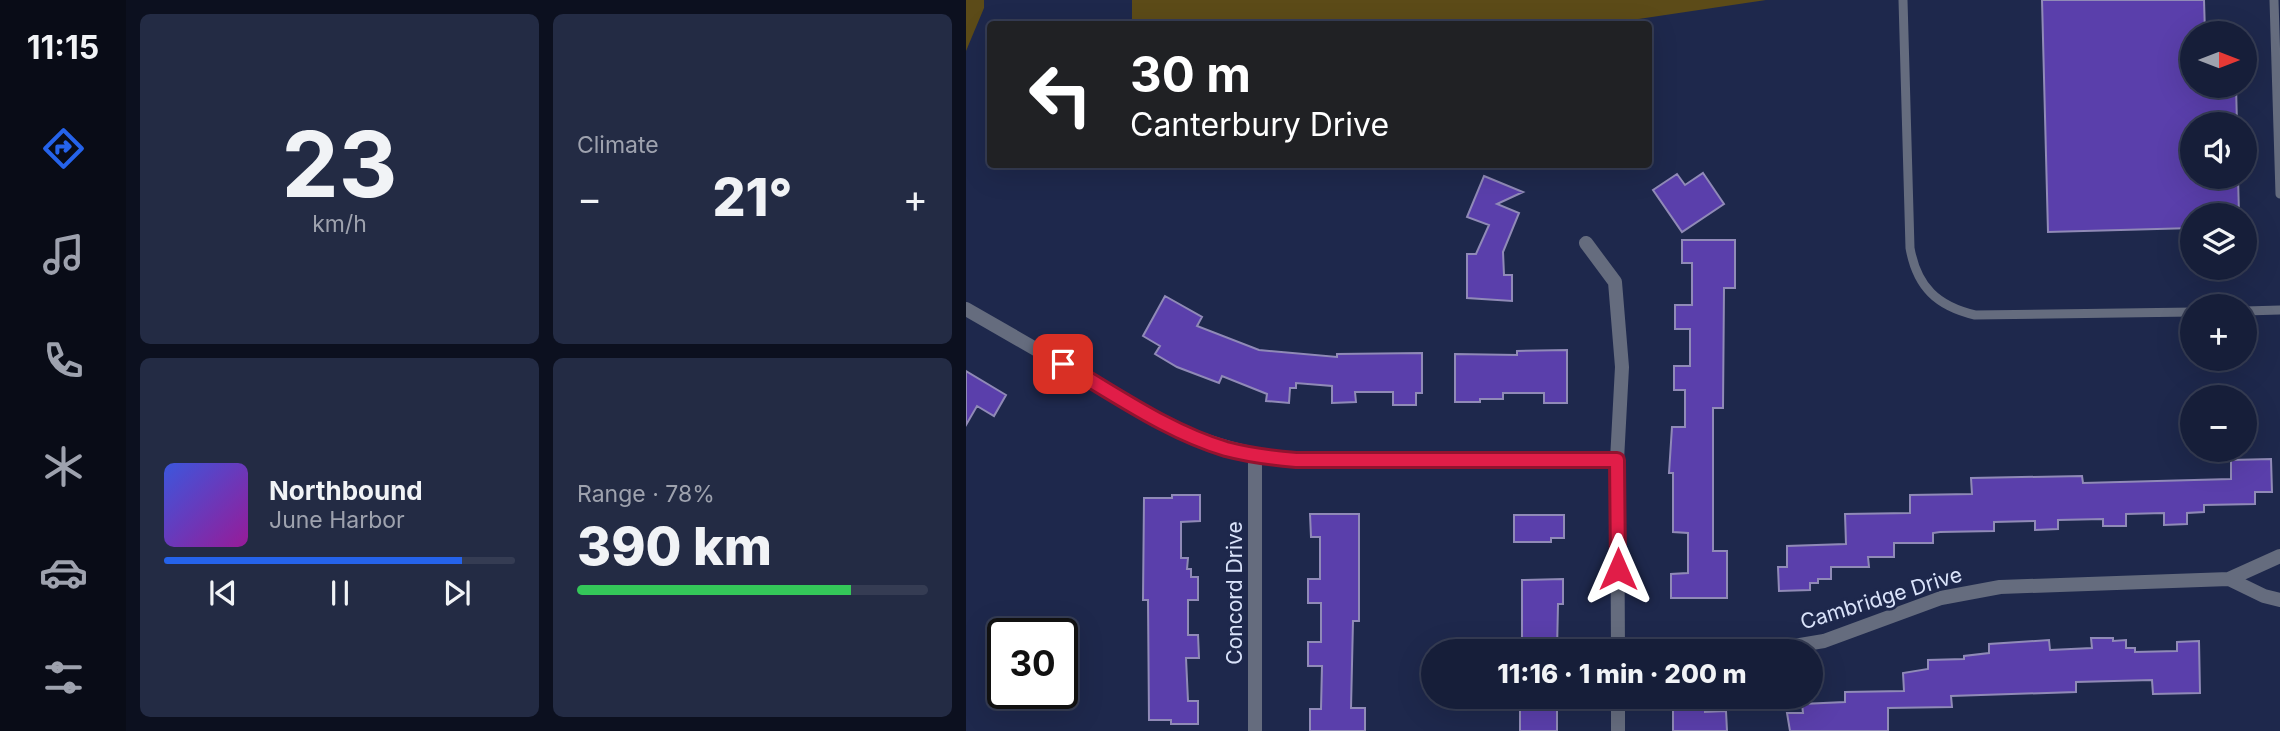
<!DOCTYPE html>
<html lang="en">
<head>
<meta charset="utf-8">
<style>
	body { margin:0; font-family:Inter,sans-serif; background:#232b44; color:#f1f3f6; height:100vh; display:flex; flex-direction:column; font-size:26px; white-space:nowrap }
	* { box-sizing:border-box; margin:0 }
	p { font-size:23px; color:#9ea2ae }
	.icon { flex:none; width:38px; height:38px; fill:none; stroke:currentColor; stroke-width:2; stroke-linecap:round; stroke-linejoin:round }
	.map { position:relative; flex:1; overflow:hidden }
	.panel { display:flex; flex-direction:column; gap:14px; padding:14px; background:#0c101f; width:840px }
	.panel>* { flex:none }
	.banner { position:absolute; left:21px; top:21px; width:665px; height:147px; border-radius:7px; box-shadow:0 7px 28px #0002,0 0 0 2px #353c53; background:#202124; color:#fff; overflow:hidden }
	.needle { width:46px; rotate:90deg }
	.buttons { position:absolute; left:1214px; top:21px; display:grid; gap:14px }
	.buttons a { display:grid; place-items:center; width:77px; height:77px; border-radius:50%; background:#161e39; box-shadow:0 7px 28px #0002,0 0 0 2px #353c53; font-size:35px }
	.speed { position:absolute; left:21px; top:618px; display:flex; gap:14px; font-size:35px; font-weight:700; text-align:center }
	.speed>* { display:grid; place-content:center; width:91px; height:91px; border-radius:50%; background:#161e39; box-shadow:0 7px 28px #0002,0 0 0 2px #353c53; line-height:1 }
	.speed .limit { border:4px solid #111; border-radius:10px; background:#fff; color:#111 }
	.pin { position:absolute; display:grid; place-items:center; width:60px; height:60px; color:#fff; margin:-30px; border-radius:14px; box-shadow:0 4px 10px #0006 }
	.me { position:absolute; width:77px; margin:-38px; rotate:0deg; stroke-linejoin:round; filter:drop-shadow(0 0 5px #0008) }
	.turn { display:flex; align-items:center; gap:24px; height:147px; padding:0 28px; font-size:32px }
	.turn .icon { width:91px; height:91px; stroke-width:2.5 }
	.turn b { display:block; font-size:49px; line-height:60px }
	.big { font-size:52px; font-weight:800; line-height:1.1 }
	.panel .tile { flex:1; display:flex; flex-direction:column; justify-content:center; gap:10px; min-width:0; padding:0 24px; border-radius:10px; background:#232b44 }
	.panel .dial { align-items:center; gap:0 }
	.dial b { font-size:91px; line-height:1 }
	.song { display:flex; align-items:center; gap:21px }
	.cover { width:84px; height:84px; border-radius:10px; background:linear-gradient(135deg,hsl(230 70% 55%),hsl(300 70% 35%)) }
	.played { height:7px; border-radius:4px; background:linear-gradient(90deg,#2563eb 85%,#353c53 85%) }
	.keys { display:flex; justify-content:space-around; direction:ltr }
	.heat { display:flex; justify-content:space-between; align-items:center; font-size:38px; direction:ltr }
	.charge { height:10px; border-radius:5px; background:linear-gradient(90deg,#34c759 78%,#353c53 0) }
	.panel .tiles { flex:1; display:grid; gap:14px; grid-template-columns:repeat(2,1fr) }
	.trip { position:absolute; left:455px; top:639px; width:402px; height:70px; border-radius:35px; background:#161e39; box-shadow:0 7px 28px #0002,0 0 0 2px #353c53; font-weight:800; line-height:70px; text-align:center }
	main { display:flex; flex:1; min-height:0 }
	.tabs { display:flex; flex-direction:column; width:126px; justify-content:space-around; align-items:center; background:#090c17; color:#9ea2ae }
	.tabs .icon { width:49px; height:49px }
	.tabs .on { color:#2563eb }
	.tabs b { font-size:32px; color:#f1f3f6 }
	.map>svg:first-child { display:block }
	.green { fill:#5c4b18 }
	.building { fill:#5a3fab; stroke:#908ab7; stroke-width:2 }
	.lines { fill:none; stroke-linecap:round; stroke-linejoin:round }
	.service { stroke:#656c7e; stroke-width:9 }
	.minor { stroke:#656c7e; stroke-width:14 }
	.route-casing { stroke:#92132f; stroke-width:18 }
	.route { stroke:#e11d48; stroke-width:12 }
	.labels { text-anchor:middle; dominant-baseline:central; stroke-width:6; stroke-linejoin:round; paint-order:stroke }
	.street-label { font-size:21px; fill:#dae3fa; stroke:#1e284c }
</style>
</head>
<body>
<main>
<nav class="tabs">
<b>11:15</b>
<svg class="icon on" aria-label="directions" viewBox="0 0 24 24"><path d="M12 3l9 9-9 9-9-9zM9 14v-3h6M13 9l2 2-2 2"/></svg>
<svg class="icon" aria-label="music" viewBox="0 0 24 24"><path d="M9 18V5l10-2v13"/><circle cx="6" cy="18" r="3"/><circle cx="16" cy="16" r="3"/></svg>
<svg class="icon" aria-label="phone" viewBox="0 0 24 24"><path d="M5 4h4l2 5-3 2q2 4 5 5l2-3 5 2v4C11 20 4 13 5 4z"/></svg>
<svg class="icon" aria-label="climate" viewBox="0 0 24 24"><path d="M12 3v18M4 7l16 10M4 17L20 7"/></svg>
<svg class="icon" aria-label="car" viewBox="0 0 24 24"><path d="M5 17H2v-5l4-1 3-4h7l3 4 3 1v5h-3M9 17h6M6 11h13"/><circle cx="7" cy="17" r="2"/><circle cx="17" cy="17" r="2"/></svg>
<svg class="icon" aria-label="filters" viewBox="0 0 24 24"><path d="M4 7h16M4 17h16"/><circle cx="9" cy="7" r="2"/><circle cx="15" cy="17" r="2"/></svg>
</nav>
<section class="panel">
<div class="tiles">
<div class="tile dial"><b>23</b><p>km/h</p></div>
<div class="tile"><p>Climate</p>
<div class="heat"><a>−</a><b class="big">21°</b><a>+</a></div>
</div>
<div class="tile">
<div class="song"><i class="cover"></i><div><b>Northbound</b><p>June Harbor</p></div></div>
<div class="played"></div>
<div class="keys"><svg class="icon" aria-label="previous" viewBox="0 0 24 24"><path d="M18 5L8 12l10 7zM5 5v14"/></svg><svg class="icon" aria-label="pause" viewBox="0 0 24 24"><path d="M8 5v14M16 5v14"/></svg><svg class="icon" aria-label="next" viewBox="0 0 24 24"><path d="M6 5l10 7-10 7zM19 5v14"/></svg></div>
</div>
<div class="tile"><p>Range · 78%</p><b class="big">390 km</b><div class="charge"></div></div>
</div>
</section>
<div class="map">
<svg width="1314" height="731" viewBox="0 0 1314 731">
	<rect width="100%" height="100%" fill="#1e284c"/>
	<path class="green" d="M 0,0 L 18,0 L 18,8 L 0,51 Z
		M 166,0 L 800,0 L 639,24 L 166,24 Z"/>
	<path class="building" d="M 1076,0 L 1238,0 L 1239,33 L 1227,33 L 1227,86 L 1270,86 L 1271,124 L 1227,124 L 1227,177 L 1272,177 L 1273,215 L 1227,215 L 1227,228 L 1082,232 Z
		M 737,173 L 758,204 L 716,232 L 687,190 L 711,174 L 719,185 Z
		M 518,176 L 557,192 L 531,204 L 553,213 L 537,252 L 538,275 L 546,275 L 546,301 L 501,298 L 501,254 L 510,254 L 523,225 L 501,217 Z
		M 716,240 L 769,240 L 769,288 L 758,288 L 757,408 L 747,408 L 747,551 L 761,551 L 761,598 L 705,598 L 705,574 L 722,573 L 722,533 L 707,532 L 707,473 L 703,473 L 706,427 L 719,427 L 719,390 L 708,390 L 708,366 L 724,366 L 724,329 L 709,329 L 709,305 L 726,305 L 726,263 L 716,263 Z
		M 199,296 L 236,317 L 231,326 L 293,350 L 371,357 L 371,354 L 456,353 L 456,393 L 450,393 L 450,405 L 427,405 L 427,392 L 389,392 L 390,402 L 366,403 L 366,386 L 330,383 L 330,388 L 324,388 L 323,403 L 300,401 L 301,394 L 256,376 L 253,383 L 211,367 L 189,354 L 194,346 L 177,336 Z
		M 601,350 L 601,403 L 578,403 L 578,393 L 537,393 L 537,399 L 514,399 L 514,402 L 489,402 L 489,354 L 551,355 L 551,351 Z
		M 0,371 L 40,395 L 28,416 L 11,406 L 0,425 Z
		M 1305,459 L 1306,492 L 1289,492 L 1289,504 L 1238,505 L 1238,512 L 1221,513 L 1221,524 L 1198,525 L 1198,513 L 1160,514 L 1160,526 L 1137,526 L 1137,519 L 1092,520 L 1092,529 L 1069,530 L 1069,521 L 1028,522 L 1028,531 L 974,532 L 967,533 L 967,543 L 928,543 L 928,557 L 902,557 L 903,567 L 865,567 L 865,579 L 852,579 L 852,583 L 844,583 L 844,590 L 813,591 L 812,567 L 821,567 L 821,546 L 880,544 L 879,514 L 944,513 L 944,495 L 1006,494 L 1005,478 L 1116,476 L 1117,483 L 1265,479 L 1265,460 Z
		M 206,495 L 234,495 L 234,521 L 215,522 L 215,558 L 222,558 L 221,569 L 225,569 L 225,577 L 232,577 L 232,600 L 222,600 L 222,635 L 232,635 L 233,658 L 220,658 L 222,701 L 232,701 L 232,724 L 205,724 L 205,720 L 183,720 L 182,600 L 177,600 L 178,498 L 206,498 Z
		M 344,514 L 393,514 L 393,621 L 387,621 L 385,708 L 399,708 L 399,731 L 344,731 L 344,709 L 355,709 L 356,666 L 342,666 L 342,642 L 355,642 L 355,603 L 342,603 L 342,579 L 354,579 L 354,537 L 345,537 Z
		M 548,515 L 598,515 L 598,538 L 585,538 L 585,542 L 548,542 Z
		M 597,579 L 597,604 L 592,604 L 591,651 L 556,651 L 556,580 Z
		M 1125,638 L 1147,638 L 1147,641 L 1160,640 L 1160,648 L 1169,648 L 1169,652 L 1211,651 L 1211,642 L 1233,641 L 1234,693 L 1187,694 L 1186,680 L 1110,682 L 1110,692 L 985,696 L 986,707 L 922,708 L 922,731 L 824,731 L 821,713 L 837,713 L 836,704 L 879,702 L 879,692 L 938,691 L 937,673 L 962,669 L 962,660 L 998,659 L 998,656 L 1023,653 L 1023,644 L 1083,640 L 1084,650 L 1126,648 Z
		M 554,707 L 591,707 L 591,731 L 554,731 Z
		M 707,709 L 739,709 L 739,712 L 760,711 L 761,731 L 707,731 Z"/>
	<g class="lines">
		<path class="service" d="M 937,0 L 944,248 C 951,287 971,306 1009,315 L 1227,312
			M 1308,0 L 1314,194
			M 1279,311 L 1314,310"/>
		<path class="minor" d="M 620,243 L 649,282 L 656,367 L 651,460 L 652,651
			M 0,309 L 205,427 C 248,446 284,455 330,460 L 651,460
			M 1263,579 L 1298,596 L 1314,600
			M 746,651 L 803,650 L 858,641 L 975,598 L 1034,587 L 1263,579 L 1314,556
			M 652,696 L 652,731
			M 289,731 L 289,456"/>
	</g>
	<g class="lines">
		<g class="route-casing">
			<path id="route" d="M 97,364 C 149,394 202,432 260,449 C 283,455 306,458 330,460 L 651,460 L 652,569"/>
		</g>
		<use href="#route" class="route"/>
	</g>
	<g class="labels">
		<g class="street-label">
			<text transform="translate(268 593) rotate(-90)">Concord Drive</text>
			<text transform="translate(915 598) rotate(-17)">Cambridge Drive</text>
		</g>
	</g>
</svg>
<div class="buttons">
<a><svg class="needle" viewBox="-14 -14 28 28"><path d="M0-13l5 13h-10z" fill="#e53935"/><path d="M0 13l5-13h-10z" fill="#9ea2ae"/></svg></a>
<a><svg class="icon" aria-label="sound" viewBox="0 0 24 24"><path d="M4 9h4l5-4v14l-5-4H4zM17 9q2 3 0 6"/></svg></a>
<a><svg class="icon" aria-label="layers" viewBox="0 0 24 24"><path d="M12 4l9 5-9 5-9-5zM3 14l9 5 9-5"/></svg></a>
<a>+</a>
<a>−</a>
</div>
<div class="speed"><div class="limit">30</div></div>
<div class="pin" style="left:97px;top:364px;background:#d93025"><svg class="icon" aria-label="arrive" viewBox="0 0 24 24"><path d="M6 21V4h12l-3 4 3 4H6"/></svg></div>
<svg class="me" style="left:652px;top:569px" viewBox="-20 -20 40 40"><path d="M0-17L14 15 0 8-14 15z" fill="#e11d48" stroke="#fff" stroke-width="4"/></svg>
<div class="trip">11:16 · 1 min · 200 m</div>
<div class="banner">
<div class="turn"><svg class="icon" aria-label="left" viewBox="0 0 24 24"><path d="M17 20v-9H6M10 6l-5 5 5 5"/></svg><div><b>30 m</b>Canterbury Drive</div></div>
</div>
</div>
</main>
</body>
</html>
